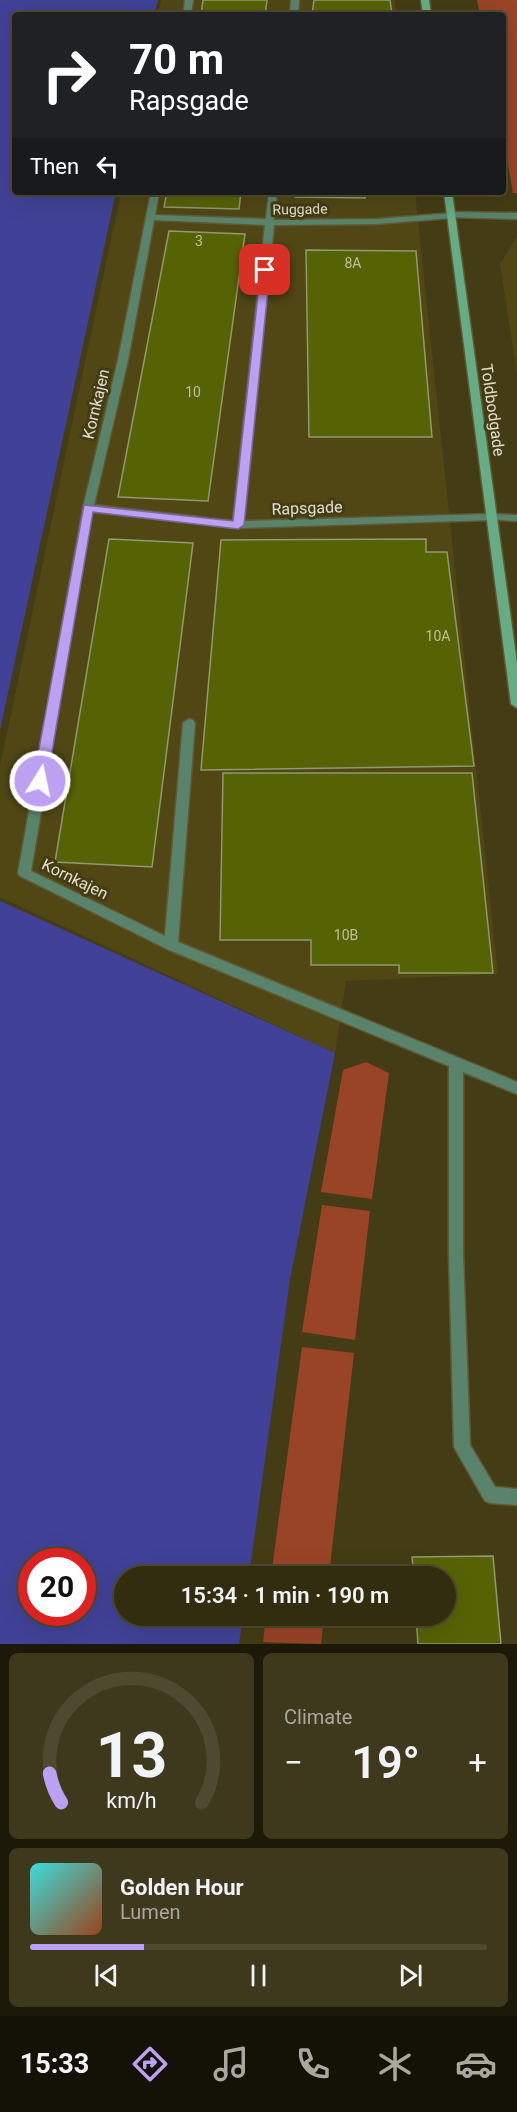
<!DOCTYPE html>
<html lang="en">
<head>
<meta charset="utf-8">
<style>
	body { margin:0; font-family:Roboto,sans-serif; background:#3e391d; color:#f1f3f6; height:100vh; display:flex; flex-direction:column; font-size:22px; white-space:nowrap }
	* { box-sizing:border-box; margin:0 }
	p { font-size:20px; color:#a9a89e }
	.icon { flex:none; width:33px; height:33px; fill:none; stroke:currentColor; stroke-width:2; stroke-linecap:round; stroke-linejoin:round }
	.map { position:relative; height:1644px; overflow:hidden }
	.side { display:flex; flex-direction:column; gap:9px; padding:9px; background:#1c1908; flex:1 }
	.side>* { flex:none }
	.guide { position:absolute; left:12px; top:12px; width:494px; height:183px; border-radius:6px; box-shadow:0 6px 24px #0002,0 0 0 2px #4e492f; background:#202124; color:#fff; overflow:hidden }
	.speed { position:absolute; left:18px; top:1548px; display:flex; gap:12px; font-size:30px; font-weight:700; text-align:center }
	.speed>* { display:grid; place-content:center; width:78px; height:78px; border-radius:50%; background:#332d0f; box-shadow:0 6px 24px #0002,0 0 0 2px #4e492f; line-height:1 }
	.speed .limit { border:9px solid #d22; background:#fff; color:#111 }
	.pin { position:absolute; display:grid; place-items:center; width:51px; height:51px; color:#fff; margin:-26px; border-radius:12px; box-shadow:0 3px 9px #0006 }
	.me { position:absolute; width:66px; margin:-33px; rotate:10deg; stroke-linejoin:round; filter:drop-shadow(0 0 4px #0008) }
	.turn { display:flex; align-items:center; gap:21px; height:126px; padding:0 18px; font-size:27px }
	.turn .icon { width:78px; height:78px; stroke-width:2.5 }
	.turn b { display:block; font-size:42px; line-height:51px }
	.then { display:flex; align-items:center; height:57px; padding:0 18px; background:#0003; gap:12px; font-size:22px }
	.big { font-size:45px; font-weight:600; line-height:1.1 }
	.side .widget { flex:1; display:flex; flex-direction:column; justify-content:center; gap:9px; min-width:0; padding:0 21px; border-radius:9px; background:#3e391d }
	.side .dial { align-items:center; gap:0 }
	.dial svg { height:156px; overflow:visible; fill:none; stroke:#4e492f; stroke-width:7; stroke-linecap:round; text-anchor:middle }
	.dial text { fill:#f1f3f6; stroke:none }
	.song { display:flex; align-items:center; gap:18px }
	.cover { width:72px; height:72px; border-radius:9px; background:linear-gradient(135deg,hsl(180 70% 55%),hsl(20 70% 35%)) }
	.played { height:6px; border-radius:3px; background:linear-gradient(90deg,#bca0f2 25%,#4e492f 25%) }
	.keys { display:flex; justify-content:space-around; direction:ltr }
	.heat { display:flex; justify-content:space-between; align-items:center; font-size:33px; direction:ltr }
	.side .tiles { flex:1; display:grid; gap:9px; grid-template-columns:1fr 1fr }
	.widget:last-child { grid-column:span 2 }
	.trip { position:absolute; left:114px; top:1566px; width:342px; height:60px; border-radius:30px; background:#332d0f; box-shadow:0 6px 24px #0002,0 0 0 2px #4e492f; font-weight:600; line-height:60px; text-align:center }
	.tabs { display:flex; height:96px; justify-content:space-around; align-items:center; background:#141206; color:#a9a89e }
	.tabs .icon { width:42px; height:42px }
	.tabs .current { color:#bca0f2 }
	.tabs b { font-size:27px; color:#f1f3f6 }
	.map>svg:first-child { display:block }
	.built { fill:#504715 }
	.green { fill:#994427 }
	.water { fill:#414297; fill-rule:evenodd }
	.building { fill:#566305; stroke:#909970; stroke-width:1.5 }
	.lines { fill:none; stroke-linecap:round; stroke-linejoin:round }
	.lane-casing { stroke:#605935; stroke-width:3 }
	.street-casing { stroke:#605935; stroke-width:3 }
	.secondary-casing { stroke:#605935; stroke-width:3 }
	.lane { fill:#59846b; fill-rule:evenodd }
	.street { fill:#59846b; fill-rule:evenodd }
	.secondary { fill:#66ac85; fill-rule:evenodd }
	.route { fill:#bca0f2; stroke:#7a689d; stroke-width:1.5 }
	.labels { text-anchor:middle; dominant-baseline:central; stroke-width:6; stroke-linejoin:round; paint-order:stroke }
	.far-street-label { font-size:14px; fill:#e2dec9; stroke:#443c14 }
	.number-label { font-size:14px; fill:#bfbf98 }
	.street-label { font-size:16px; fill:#e2dec9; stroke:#443c14 }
</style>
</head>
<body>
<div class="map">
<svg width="517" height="1644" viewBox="0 0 517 1644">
	<rect width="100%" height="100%" fill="#443c14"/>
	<path class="built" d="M 161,0 L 395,0 L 396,15 L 158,15 Z
		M 121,192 L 415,192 L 498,974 L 346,981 L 335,1053 L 0,897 L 0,766 Z
		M 517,237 L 517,374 L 500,264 Z"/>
	<path class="green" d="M 477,0 L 517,0 L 517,193 L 513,193 L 503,136 L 502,15 L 480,15 Z
		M 366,1062 L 389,1073 L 372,1199 L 321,1192 L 343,1070 Z
		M 322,1205 L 370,1211 L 355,1340 L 302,1332 Z
		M 302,1347 L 354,1353 L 329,1576 L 271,1576 Z
		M 266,1616 L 324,1616 L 321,1644 L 263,1642 Z"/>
	<path class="water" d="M 0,0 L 158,0 L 154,15 L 15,15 L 15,192 L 116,192 L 0,730 Z
		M 0,901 L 335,1053 L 290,1279 L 249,1576 L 124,1576 L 124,1616 L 243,1616 L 239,1644 L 0,1644 ZM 32,1562 L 82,1562 L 82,1612 L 32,1612 Z"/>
	<path class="building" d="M 203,0 L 267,0 L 265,15 L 201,15 Z
		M 314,0 L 390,0 L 392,15 L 312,15 Z
		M 167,192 L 241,192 L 239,209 L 164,207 Z
		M 295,192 L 365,192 L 365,198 L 295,197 Z
		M 169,231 L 245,234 L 208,501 L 118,497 Z
		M 306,250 L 416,251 L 432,437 L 309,437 Z
		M 109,539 L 193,543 L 152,867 L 55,862 Z
		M 426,539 L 426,552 L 447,552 L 474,766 L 201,770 L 221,540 Z
		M 223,773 L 472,773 L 493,973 L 399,973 L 399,965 L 311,965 L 311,940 L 220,940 Z
		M 493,1556 L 501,1644 L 418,1644 L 416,1616 L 446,1616 L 446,1576 L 414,1576 L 412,1557 Z"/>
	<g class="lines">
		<g class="lane-casing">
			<path id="lane" d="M 185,0 L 193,0 L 191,15 L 183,15 Z
				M 291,0 L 299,0 L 298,15 L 290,15 Z
				M 151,192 L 159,192 L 155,215 L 266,219 L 269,192 L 277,192 L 274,220 L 376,219 L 454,213 L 454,217 L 451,218 L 376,224 L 274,225 L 244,521 L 491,514 L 496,517 L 491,520 L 238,528 L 92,512 L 31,871 L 165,936 L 183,723 L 189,719 L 193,720 L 195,723 L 178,942 L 517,1082 L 517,1094 L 463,1072 L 463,1254 L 470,1445 L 495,1487 L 517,1489 L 517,1505 L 491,1503 L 485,1501 L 454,1447 L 449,1254 L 449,1066 L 167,949 L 20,876 L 18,873 L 83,508 L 118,360 ZM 154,220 L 265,225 L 233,521 L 94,505 L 128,360 Z"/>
		</g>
		<g class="street-casing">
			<path id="street" d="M 451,212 L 517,213 L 517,219 L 448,217 L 448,213 Z
				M 491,514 L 517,515 L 517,521 L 487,519 L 486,517 Z"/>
		</g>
		<g class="secondary-casing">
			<path id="secondary" d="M 421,0 L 429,0 L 431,15 L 423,15 Z
				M 444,192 L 452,192 L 517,663 L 517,708 L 511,704 Z"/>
		</g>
		<use href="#lane" class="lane"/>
		<use href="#street" class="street"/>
		<use href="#secondary" class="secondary"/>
	</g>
	<path class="route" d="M 261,267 L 270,270 L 244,525 L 238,529 L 93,512 L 47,781 L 45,785 L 35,785 L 33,781 L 84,505 L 233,521 Z"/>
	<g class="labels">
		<g class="far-street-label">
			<text transform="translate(300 209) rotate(-1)">Ruggade</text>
		</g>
		<g class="number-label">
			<text x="199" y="241">3</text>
			<text x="353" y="263">8A</text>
			<text x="193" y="392">10</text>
			<text x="438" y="636">10A</text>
			<text x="346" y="935">10B</text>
		</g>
		<g class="street-label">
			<text transform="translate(96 404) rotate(-77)">Kornkajen</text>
			<text transform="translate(493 410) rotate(82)">Toldbodgade</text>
			<text transform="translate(307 508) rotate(-2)">Rapsgade</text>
			<text transform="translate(75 879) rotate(26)">Kornkajen</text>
		</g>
	</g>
</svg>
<div class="speed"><div class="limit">20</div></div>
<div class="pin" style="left:265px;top:270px;background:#d93025"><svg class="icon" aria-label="arrive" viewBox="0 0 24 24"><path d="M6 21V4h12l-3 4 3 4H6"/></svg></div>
<svg class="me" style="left:40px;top:781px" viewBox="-20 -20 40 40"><circle r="17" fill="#bca0f2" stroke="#fff" stroke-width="3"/><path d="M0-11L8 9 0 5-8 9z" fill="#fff"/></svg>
<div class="trip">15:34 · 1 min · 190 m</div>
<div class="guide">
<div class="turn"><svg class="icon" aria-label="right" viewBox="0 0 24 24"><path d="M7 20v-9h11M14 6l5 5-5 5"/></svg><div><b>70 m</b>Rapsgade</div></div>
<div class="then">Then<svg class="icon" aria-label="left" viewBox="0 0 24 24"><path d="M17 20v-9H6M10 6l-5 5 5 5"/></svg></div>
</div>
</div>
<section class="side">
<div class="tiles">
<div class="widget dial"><svg viewBox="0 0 100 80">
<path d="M14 69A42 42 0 1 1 86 69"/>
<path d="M14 69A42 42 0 0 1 8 54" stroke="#bca0f2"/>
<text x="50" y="56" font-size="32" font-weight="700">13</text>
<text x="50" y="72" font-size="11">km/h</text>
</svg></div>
<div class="widget"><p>Climate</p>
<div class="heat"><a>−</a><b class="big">19°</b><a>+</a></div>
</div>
<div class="widget">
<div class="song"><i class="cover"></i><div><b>Golden Hour</b><p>Lumen</p></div></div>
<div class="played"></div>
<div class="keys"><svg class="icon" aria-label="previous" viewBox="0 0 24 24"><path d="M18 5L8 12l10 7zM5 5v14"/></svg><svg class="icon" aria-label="pause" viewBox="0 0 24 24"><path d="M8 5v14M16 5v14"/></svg><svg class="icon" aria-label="next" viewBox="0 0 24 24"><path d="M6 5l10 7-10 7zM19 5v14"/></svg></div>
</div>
</div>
</section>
<nav class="tabs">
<b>15:33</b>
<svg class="icon current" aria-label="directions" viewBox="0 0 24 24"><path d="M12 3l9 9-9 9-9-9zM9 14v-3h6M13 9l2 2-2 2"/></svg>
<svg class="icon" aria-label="music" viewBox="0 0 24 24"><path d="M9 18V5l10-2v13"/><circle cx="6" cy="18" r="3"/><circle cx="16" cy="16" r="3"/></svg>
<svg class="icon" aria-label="phone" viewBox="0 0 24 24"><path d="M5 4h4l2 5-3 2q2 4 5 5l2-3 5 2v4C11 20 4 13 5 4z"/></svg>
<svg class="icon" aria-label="climate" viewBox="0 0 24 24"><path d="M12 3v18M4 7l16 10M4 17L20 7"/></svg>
<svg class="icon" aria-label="car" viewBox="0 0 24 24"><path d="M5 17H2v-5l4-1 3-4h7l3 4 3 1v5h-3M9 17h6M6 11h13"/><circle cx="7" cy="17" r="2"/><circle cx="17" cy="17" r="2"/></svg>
</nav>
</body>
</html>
